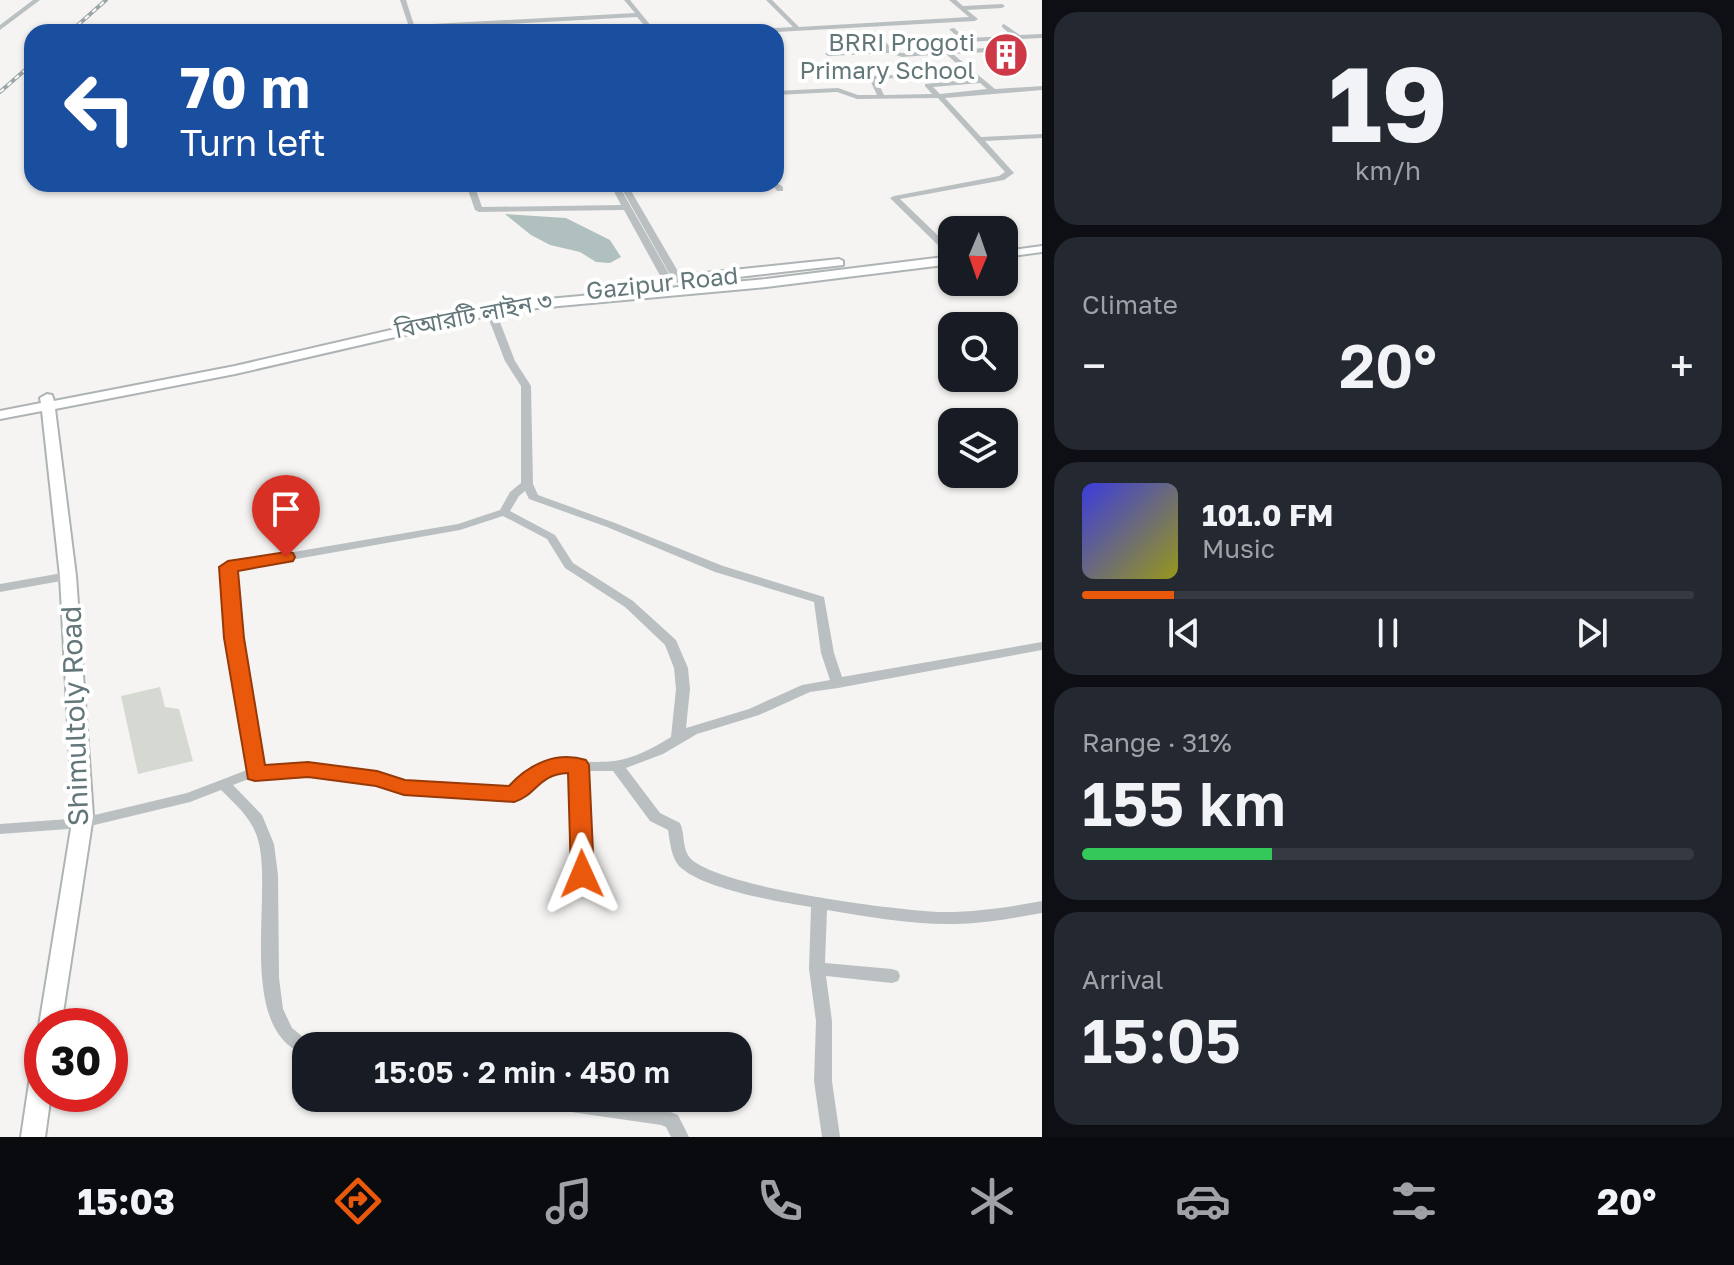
<!DOCTYPE html>
<html lang="en">
<head>
<meta charset="utf-8">
<style>
	body { margin:0; font-family:"Golos Text","Noto Sans Bengali",sans-serif; background:#242831; color:#f1f3f6; height:100vh; display:flex; flex-direction:column; font-size:30px; white-space:nowrap }
	* { box-sizing:border-box; margin:0 }
	p { font-size:26px; color:#9ea1a6 }
	.icon { flex:none; width:44px; height:44px; fill:none; stroke:currentColor; stroke-width:2; stroke-linecap:round; stroke-linejoin:round }
	.map { position:relative; flex:1; overflow:hidden }
	.side { display:flex; flex-direction:column; gap:12px; padding:12px; background:#0d0f14; width:692px }
	.side>* { flex:none }
	.hud { position:absolute; left:24px; top:24px; width:760px; height:168px; border-radius:24px; box-shadow:0 2px 6px #0004; background:#1a4fa0; color:#fff; overflow:hidden }
	.needle { width:52px; rotate:182deg }
	.fabs { position:absolute; left:938px; top:216px; display:grid; gap:16px }
	.fabs a { display:grid; place-items:center; width:80px; height:80px; border-radius:16px; background:#171b24; box-shadow:0 2px 6px #0004; font-size:40px }
	.speed { position:absolute; left:24px; top:1008px; display:flex; gap:16px; font-size:40px; font-weight:700; text-align:center }
	.speed>* { display:grid; place-content:center; width:104px; height:104px; border-radius:50%; background:#171b24; box-shadow:0 2px 6px #0004; line-height:1 }
	.speed .limit { border:12px solid #d22; background:#fff; color:#111 }
	.pin { position:absolute; display:grid; place-items:center; width:68px; height:68px; color:#fff; margin:-82px -34px; border-radius:50% 50% 50% 0; rotate:-45deg; box-shadow:0 0 8px #0007 }
	.pin .icon { rotate:45deg }
	.me { position:absolute; width:88px; margin:-44px; rotate:359deg; stroke-linejoin:round; filter:drop-shadow(0 0 6px #0008) }
	.turn { display:flex; align-items:center; gap:28px; height:168px; padding:0 24px; font-size:36px }
	.turn .icon { width:104px; height:104px; stroke-width:2.5 }
	.turn b { display:block; font-size:56px; line-height:68px }
	.big { font-size:60px; font-weight:600; line-height:1.1 }
	.side .widget { flex:1; display:flex; flex-direction:column; justify-content:center; gap:12px; min-width:0; padding:0 28px; border-radius:24px; background:#242831 }
	.side .dial { align-items:center; gap:0 }
	.dial b { font-size:104px; line-height:1 }
	.song { display:flex; align-items:center; gap:24px }
	.cover { width:96px; height:96px; border-radius:12px; background:linear-gradient(135deg,hsl(240 70% 55%),hsl(60 70% 35%)) }
	.played { height:8px; border-radius:4px; background:linear-gradient(90deg,#ea580c 15%,#363941 15%) }
	.keys { display:flex; justify-content:space-around; direction:ltr }
	.heat { display:flex; justify-content:space-between; align-items:center; font-size:44px; direction:ltr }
	.charge { height:12px; border-radius:6px; background:linear-gradient(90deg,#34c759 31%,#363941 0) }
	.trip { position:absolute; left:292px; top:1032px; width:460px; height:80px; border-radius:24px; background:#171b24; box-shadow:0 2px 6px #0004; font-weight:600; line-height:80px; text-align:center }
	.tab-bar { display:flex; height:128px; justify-content:space-around; align-items:center; background:#090b0e; color:#9ea1a6 }
	.tab-bar .icon { width:56px; height:56px }
	.tab-bar .selected { color:#ea580c }
	.tab-bar b { font-size:36px; color:#f1f3f6 }
	main { display:flex; flex:1; min-height:0 }
	.map>svg:first-child { display:block }
	.green { fill:#d6d9d1 }
	.water { fill:#b0c0bf }
	.lines { fill:none; stroke-linecap:round; stroke-linejoin:round }
	.major-casing { stroke:#aeb4b5; stroke-width:4 }
	.minor { fill:#bac0c1; fill-rule:evenodd }
	.major { fill:#fff; fill-rule:evenodd }
	.rail-casing { stroke:#9ca5a7; stroke-width:4 }
	.rail { stroke:#fff; stroke-width:2; stroke-dasharray:5; stroke-linecap:butt }
	.route { fill:#ea580c; stroke:#983908; stroke-width:2 }
	.labels { text-anchor:middle; dominant-baseline:central; stroke-width:8; stroke-linejoin:round; paint-order:stroke }
	.far-poi-label { font-size:24px; fill:#63777a; stroke:#fff; text-anchor:end }
	.far-street-label { font-size:24px; fill:#63777a; stroke:#fff }
	.street-label { font-size:28px; fill:#63777a; stroke:#fff }
</style>
</head>
<body>
<main>
<div class="map">
<svg width="1042" height="1137" viewBox="0 0 1042 1137">
	<rect width="100%" height="100%" fill="#f5f4f2"/>
	<path class="green" d="M 160,687 L 165,707 L 179,709 L 193,761 L 138,774 L 121,696 Z"/>
	<path class="water" d="M 505,214 L 566,218 L 610,240 L 621,257 L 610,263 L 596,262 L 580,252 L 550,245 L 531,235 Z"/>
	<g class="lines">
		<g class="major-casing">
			<path id="major" d="M 1042,246 L 1042,252 L 1004,257 L 1004,251 Z
				M 952,256 L 952,264 L 766,287 L 537,308 L 482,317 L 235,374 L 55,409 L 76,576 L 93,816 L 61,1026 L 42,1026 L 42,1032 L 39,1026 L 73,816 L 60,576 L 42,411 L 0,419 L 0,411 L 41,403 L 40,398 L 47,394 L 52,395 L 54,401 L 235,366 L 482,309 L 537,300 L 766,279 Z
				M 839,259 L 843,261 L 843,265 L 695,282 L 689,278 L 695,274 Z
				M 42,1067 L 42,1094 L 51,1094 L 45,1137 L 21,1137 L 30,1077 L 34,1070 Z"/>
		</g>
		<path class="minor" d="M 33,0 L 40,0 L 0,30 L 0,25 Z
			M 400,0 L 406,0 L 414,25 L 635,13 L 624,0 L 630,0 L 656,32 L 650,32 L 637,17 L 412,29 L 409,27 Z
			M 766,0 L 772,0 L 799,27 L 969,17 L 949,0 L 956,0 L 963,6 L 1002,4 L 1005,6 L 1002,8 L 967,10 L 978,19 L 975,21 L 776,32 L 738,32 L 741,30 L 793,27 Z
			M 1004,24 L 1020,35 L 1042,34 L 1042,38 L 1022,39 L 1025,48 L 1022,50 L 953,54 L 995,89 L 1042,86 L 1042,90 L 945,98 L 981,137 L 1042,134 L 1042,138 L 985,141 L 1014,173 L 1004,180 L 900,199 L 952,249 L 952,254 L 947,254 L 890,198 L 894,196 L 999,176 L 1005,172 L 938,98 L 857,99 L 837,92 L 776,95 L 776,91 L 838,88 L 858,95 L 877,95 L 869,78 L 873,76 L 965,71 L 946,54 L 902,57 L 889,53 L 828,56 L 825,54 L 828,52 L 886,49 L 872,33 L 875,31 L 895,52 L 902,53 L 1018,46 L 1016,39 L 969,42 L 970,45 L 966,45 L 949,29 L 954,28 L 965,38 L 1012,36 L 1002,27 L 1002,25 ZM 970,75 L 975,79 L 925,84 L 925,86 L 932,94 L 884,95 L 876,79 ZM 980,83 L 987,89 L 940,94 L 933,87 Z
			M 776,182 L 783,187 L 783,191 L 777,191 L 772,184 L 776,184 Z
			M 466,184 L 474,184 L 482,207 L 621,205 L 610,184 L 618,184 L 673,281 L 668,284 L 663,281 L 624,210 L 479,212 L 475,210 Z
			M 619,184 L 627,184 L 683,280 L 681,282 L 678,283 L 673,280 Z
			M 491,309 L 496,312 L 515,361 L 531,386 L 533,484 L 538,495 L 615,523 L 723,566 L 824,597 L 834,653 L 842,677 L 1042,642 L 1042,650 L 838,688 L 810,692 L 759,715 L 697,734 L 663,754 L 626,768 L 660,813 L 680,823 C 685,833 682,849 690,858 C 719,888 899,911 945,912 C 978,912 1010,907 1042,901 L 1042,913 C 1014,918 985,923 956,924 C 913,925 869,917 827,910 L 825,963 L 892,969 L 898,971 L 900,976 L 898,981 L 892,983 L 826,976 L 832,1021 L 832,1081 L 840,1137 L 822,1137 L 814,1081 L 816,1021 L 809,969 L 811,907 C 779,902 702,889 679,866 C 671,857 670,842 668,830 L 650,821 L 613,771 L 585,771 L 590,874 L 587,878 L 582,880 L 577,878 L 574,874 L 571,771 C 565,771 557,770 551,771 C 536,776 528,793 514,799 L 404,792 L 377,784 L 308,775 L 246,780 L 233,785 L 262,815 L 274,844 L 278,875 L 279,978 L 283,1009 L 292,1028 L 314,1046 L 306,1046 L 306,1055 C 236,1031 272,900 259,844 C 254,820 238,807 221,790 L 190,802 L 82,828 L 0,834 L 0,824 L 82,818 L 187,793 L 247,770 L 228,638 L 222,567 L 224,564 L 458,524 L 500,510 L 510,492 L 521,483 L 521,386 L 505,361 L 486,312 ZM 525,491 L 529,499 L 607,527 L 715,572 L 814,602 L 821,653 L 830,680 L 802,685 L 749,709 L 686,728 L 690,689 L 688,668 L 676,640 L 633,601 L 573,563 L 555,535 L 510,511 L 519,496 ZM 503,516 L 547,539 L 565,568 L 625,607 L 665,645 L 674,668 L 676,689 L 671,737 C 655,747 633,759 614,761 C 566,766 550,747 511,789 L 404,782 L 377,774 L 308,765 L 261,769 L 240,638 L 234,570 L 460,530 Z
			M 68,572 L 72,573 L 74,576 L 72,579 L 0,592 L 0,584 Z
			M 515,1039 L 524,1041 L 526,1046 L 507,1046 L 509,1041 Z
			M 546,1098 C 584,1098 644,1100 678,1115 L 689,1137 L 671,1137 L 666,1127 L 661,1125 L 564,1111 L 549,1103 Z"/>
		<use href="#major" class="major"/>
		<g class="rail-casing">
			<path id="rail" d="M 70,32 L 106,0
				M 0,92 L 32,64"/>
		</g>
		<use href="#rail" class="rail"/>
	</g>
	<path class="route" d="M 286,552 L 293,553 L 295,557 L 293,561 L 238,571 L 244,638 L 265,765 L 308,762 L 377,771 L 405,780 L 509,786 C 529,764 556,751 586,760 L 589,765 L 594,874 L 591,880 L 582,883 L 574,880 L 571,874 L 568,773 C 538,774 537,795 514,802 L 404,795 L 376,786 L 308,777 L 255,781 L 248,779 L 224,638 L 219,567 L 228,561 Z"/>
	<defs>
		<g id="building-disc" transform="scale(2.3)"><circle r="9.5" fill="#cd3947" stroke="#fff"/><path d="M-4-6H4V6H1V3H-1V6H-4ZM-2.5-4.3h1.7v1.8h-1.7ZM.8-4.3h1.7v1.8H.8ZM-2.5-1h1.7V.8h-1.7ZM.8-1h1.7V.8H.8Z" fill="#fff"/></g>
	</defs>
	<g fill-rule="evenodd">
		<use href="#building-disc" x="1006" y="55"/>
	</g>
	<g class="labels">
		<g class="far-poi-label">
			<text x="975" y="41">BRRI Progoti<tspan x="975" dy="28">Primary School</tspan></text>
		</g>
		<g class="far-street-label">
			<text transform="translate(662 282) rotate(-6)">Gazipur Road</text>
			<text transform="translate(473 314) rotate(-11)">বিআরটি লাইন ৩</text>
		</g>
		<g class="street-label">
			<text transform="translate(74 716) rotate(-92)">Shimultoly Road</text>
		</g>
	</g>
</svg>
<div class="fabs">
<a><svg class="needle" viewBox="-14 -14 28 28"><path d="M0-13l5 13h-10z" fill="#e53935"/><path d="M0 13l5-13h-10z" fill="#9ea1a6"/></svg></a>
<a><svg class="icon" aria-label="search" viewBox="0 0 24 24"><circle cx="10" cy="10" r="6"/><path d="M15 15l6 6"/></svg></a>
<a><svg class="icon" aria-label="layers" viewBox="0 0 24 24"><path d="M12 4l9 5-9 5-9-5zM3 14l9 5 9-5"/></svg></a>
</div>
<div class="speed"><div class="limit">30</div></div>
<div class="pin" style="left:286px;top:557px;background:#d93025"><svg class="icon" aria-label="arrive" viewBox="0 0 24 24"><path d="M6 21V4h12l-3 4 3 4H6"/></svg></div>
<svg class="me" style="left:582px;top:874px" viewBox="-20 -20 40 40"><path d="M0-17L14 15 0 8-14 15z" fill="#ea580c" stroke="#fff" stroke-width="4"/></svg>
<div class="trip">15:05 · 2 min · 450 m</div>
<div class="hud">
<div class="turn"><svg class="icon" aria-label="left" viewBox="0 0 24 24"><path d="M17 20v-9H6M10 6l-5 5 5 5"/></svg><div><b>70 m</b>Turn left</div></div>
</div>
</div>
<section class="side">
<div class="widget dial"><b>19</b><p>km/h</p></div>
<div class="widget"><p>Climate</p>
<div class="heat"><a>−</a><b class="big">20°</b><a>+</a></div>
</div>
<div class="widget">
<div class="song"><i class="cover"></i><div><b>101.0 FM</b><p>Music</p></div></div>
<div class="played"></div>
<div class="keys"><svg class="icon" aria-label="previous" viewBox="0 0 24 24"><path d="M18 5L8 12l10 7zM5 5v14"/></svg><svg class="icon" aria-label="pause" viewBox="0 0 24 24"><path d="M8 5v14M16 5v14"/></svg><svg class="icon" aria-label="next" viewBox="0 0 24 24"><path d="M6 5l10 7-10 7zM19 5v14"/></svg></div>
</div>
<div class="widget"><p>Range · 31%</p><b class="big">155 km</b><div class="charge"></div></div>
<div class="widget"><p>Arrival</p><b class="big">15:05</b></div>
</section>
</main>
<nav class="tab-bar">
<b>15:03</b>
<svg class="icon selected" aria-label="directions" viewBox="0 0 24 24"><path d="M12 3l9 9-9 9-9-9zM9 14v-3h6M13 9l2 2-2 2"/></svg>
<svg class="icon" aria-label="music" viewBox="0 0 24 24"><path d="M9 18V5l10-2v13"/><circle cx="6" cy="18" r="3"/><circle cx="16" cy="16" r="3"/></svg>
<svg class="icon" aria-label="phone" viewBox="0 0 24 24"><path d="M5 4h4l2 5-3 2q2 4 5 5l2-3 5 2v4C11 20 4 13 5 4z"/></svg>
<svg class="icon" aria-label="climate" viewBox="0 0 24 24"><path d="M12 3v18M4 7l16 10M4 17L20 7"/></svg>
<svg class="icon" aria-label="car" viewBox="0 0 24 24"><path d="M5 17H2v-5l4-1 3-4h7l3 4 3 1v5h-3M9 17h6M6 11h13"/><circle cx="7" cy="17" r="2"/><circle cx="17" cy="17" r="2"/></svg>
<svg class="icon" aria-label="filters" viewBox="0 0 24 24"><path d="M4 7h16M4 17h16"/><circle cx="9" cy="7" r="2"/><circle cx="15" cy="17" r="2"/></svg>
<b>20°</b>
</nav>
</body>
</html>
